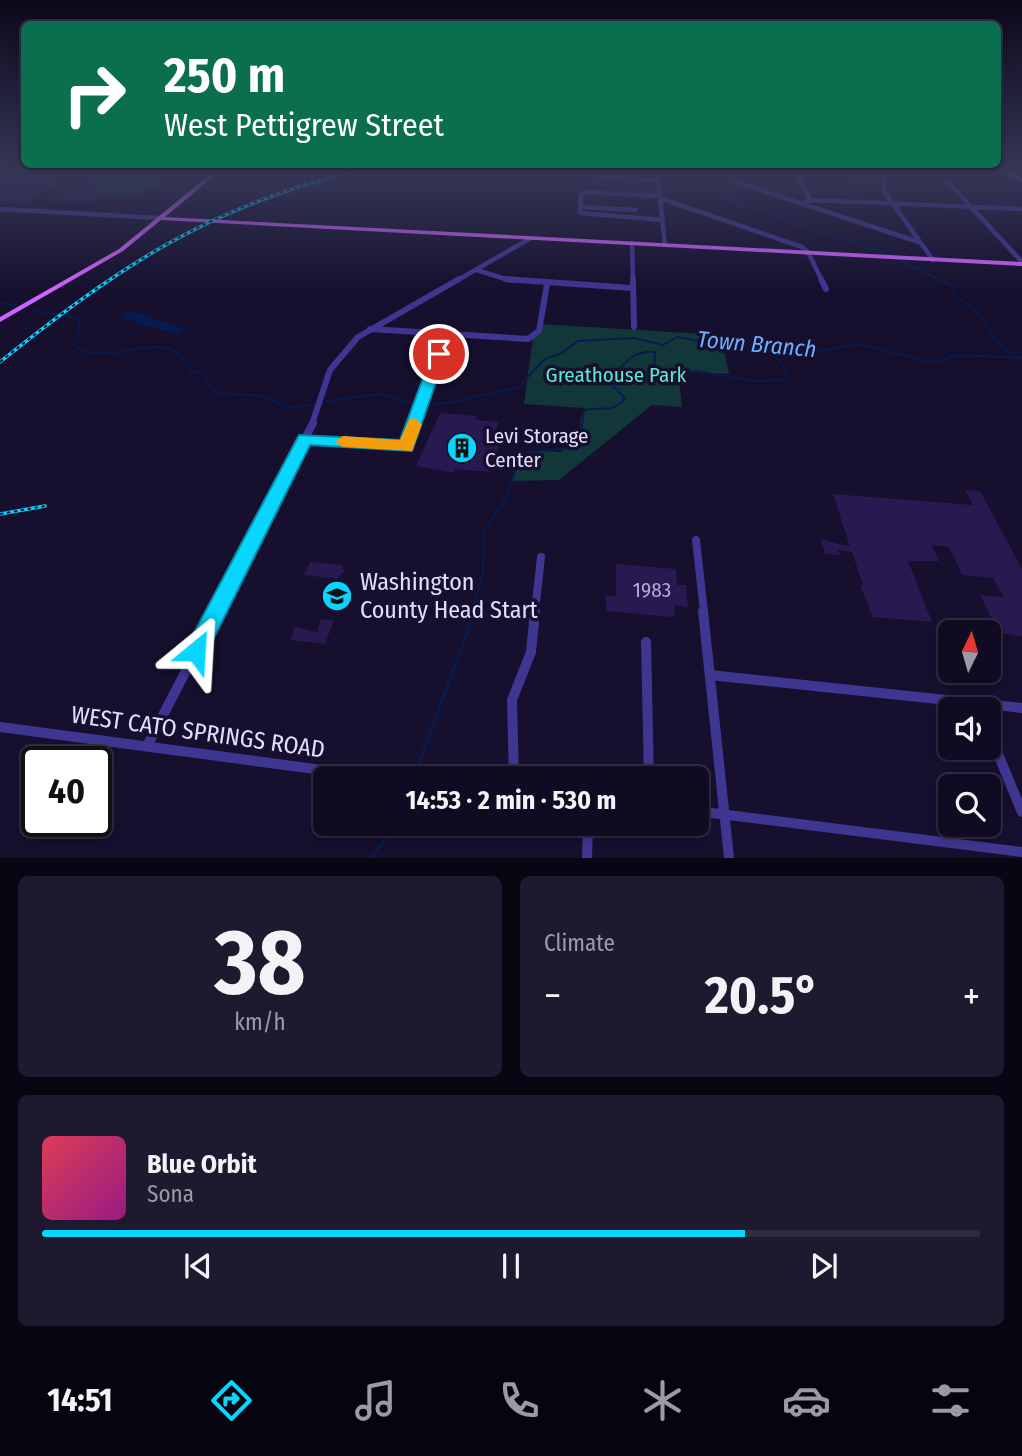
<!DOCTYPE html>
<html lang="en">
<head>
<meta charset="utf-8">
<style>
	body { margin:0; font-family:"Fira Sans Condensed",sans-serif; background:#1e192f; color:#f1f3f6; height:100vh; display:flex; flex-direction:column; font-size:26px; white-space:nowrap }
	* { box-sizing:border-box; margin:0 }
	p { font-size:23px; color:#9c9ba5 }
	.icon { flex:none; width:38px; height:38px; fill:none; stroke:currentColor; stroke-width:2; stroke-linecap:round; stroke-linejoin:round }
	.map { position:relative; height:858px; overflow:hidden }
	.panel { display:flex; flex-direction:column; gap:18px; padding:18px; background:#090613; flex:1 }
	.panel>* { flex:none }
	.hud { position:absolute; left:21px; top:21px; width:980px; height:147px; border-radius:10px; box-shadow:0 4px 10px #0003,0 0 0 2px #302b40; background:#0b6e4f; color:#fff; overflow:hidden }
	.needle { width:46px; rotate:5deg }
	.fabs { position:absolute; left:938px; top:620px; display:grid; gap:14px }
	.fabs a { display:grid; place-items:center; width:63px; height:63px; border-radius:10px; background:#100b22; box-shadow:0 4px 10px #0003,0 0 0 2px #302b40; font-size:35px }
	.speed { position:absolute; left:21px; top:746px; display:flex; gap:14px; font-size:35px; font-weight:700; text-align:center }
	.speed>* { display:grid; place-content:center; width:91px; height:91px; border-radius:50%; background:#100b22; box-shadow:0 4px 10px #0003,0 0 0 2px #302b40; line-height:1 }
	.speed .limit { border:4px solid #111; border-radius:10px; background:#fff; color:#111 }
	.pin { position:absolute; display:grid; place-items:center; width:60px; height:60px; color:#fff; margin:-30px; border:4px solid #fff; border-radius:50%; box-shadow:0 2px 7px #0007 }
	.me { position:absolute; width:77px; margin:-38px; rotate:27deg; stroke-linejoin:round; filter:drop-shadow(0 0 5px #0008) }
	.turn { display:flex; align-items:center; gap:24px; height:147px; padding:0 28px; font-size:32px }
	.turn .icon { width:91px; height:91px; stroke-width:2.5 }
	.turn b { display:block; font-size:49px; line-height:60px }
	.big { font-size:52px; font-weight:700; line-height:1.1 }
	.panel .widget { flex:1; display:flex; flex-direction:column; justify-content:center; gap:10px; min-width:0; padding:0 24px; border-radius:10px; background:#1e192f }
	.panel .dial { align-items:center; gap:0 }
	.dial b { font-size:91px; line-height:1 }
	.song { display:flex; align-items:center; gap:21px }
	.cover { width:84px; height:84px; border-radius:10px; background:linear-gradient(135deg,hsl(350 70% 55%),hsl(310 70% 35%)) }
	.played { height:7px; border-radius:4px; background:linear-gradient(90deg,#08d6ff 75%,#302b40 75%) }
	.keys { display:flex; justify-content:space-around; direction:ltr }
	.heat { display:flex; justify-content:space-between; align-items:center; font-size:38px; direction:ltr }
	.panel .tiles { flex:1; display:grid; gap:18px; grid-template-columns:1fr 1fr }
	.widget:last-child { grid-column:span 2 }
	.trip { position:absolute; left:313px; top:766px; width:396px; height:70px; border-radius:10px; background:#100b22; box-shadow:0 4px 10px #0003,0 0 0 2px #302b40; font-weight:700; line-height:70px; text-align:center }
	.tabs { display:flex; height:112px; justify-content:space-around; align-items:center; background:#06040e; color:#9c9ba5 }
	.tabs .icon { width:49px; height:49px }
	.tabs .current { color:#08d6ff }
	.tabs b { font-size:32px; color:#f1f3f6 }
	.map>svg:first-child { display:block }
	.green { fill:#113738 }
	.water { fill:#061c50 }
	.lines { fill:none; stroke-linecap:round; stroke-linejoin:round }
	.stream-far1 { stroke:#061c50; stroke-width:2 }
	.stream { stroke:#061c50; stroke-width:2.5 }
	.building { fill:#281950 }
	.minor-far3 { stroke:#3f3691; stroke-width:4.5 }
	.minor-far2 { stroke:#3f3691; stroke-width:6 }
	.minor-far1 { stroke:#3f3691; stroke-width:8 }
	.minor { stroke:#3f3691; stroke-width:10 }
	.major { fill:#cf63ff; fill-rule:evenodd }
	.rail-casing { stroke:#08d6ff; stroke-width:3.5 }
	.rail { stroke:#160f2e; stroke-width:2; stroke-dasharray:3.5; stroke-linecap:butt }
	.route { fill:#08d6ff; stroke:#058ba6; stroke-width:2 }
	.slow { fill:#f59e0b }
	.labels { text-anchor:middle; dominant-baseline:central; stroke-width:7; stroke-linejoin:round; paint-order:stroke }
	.park-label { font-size:21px; fill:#5bebd1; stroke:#160f2e }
	.poi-label { font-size:21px; fill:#e2dcff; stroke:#160f2e; text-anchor:start }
	.near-number-label { font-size:21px; fill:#b4abd3 }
	.water-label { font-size:23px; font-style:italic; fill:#6ab0ff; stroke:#160f2e }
	.near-poi-label { font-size:24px; fill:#e2dcff; stroke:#160f2e; text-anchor:start }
	.near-street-label { font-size:24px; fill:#e2dcff; stroke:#160f2e }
</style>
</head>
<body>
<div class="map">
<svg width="1022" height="858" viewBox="0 0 1022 858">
	<rect width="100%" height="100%" fill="#160f2e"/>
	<path class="green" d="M 114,171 L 169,174 C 149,200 118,196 89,194 Z
		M 795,171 L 880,171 L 884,182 L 799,179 Z
		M 540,324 L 721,335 L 729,374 L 678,371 L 682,407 L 652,405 L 559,480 L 512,481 C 516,444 533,451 560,452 C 589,436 575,433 584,408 L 524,404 L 533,338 Z"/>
	<path class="water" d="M 130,311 L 185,329 L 176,334 L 122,318 Z"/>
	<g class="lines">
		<path class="stream-far1" d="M 696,171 L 711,189 L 733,201 L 889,254
			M 901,261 L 953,286 L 954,295 L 975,309 L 1002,348 L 1018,357
			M 0,303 L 15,305
			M 32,310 L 78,318 L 80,325 L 73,345 C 104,368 153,333 179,354 C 185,358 188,366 192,372 L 203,374 L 216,393 L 262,396 L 291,408 L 315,404
			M 326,401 L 379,394 L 417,404
			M 425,404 L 449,403 L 518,387 L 545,359 L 562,353 L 578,341 L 634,338 L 663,345 L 677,337 L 717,344 L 747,339 L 767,347 L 777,345 L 816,352 L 858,344 L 936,363 L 956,355 L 1022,358
			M 472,612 L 483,573 L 484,532 L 507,495 L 520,458 L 536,451 L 569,448 L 581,434 L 584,410 C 601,406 613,414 625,398 L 613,386 L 612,379 C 623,363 634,350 655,352 L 654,374 L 659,376 L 696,371 L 753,381 L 783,380 L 787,370 L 767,347"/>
		<path class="stream" d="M 413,779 L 469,628 L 472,611
			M 371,858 L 396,824"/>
	</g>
	<path class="building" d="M 19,171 L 66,171 L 60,174 L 68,175 L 24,204 L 0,202 L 0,181 Z
		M 91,171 L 113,171 L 88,195 L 104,196 L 97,201 L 51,201 L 89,177 L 83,176 Z
		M 440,413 L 477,416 L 476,420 L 498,422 L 495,442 L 500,442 L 496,460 L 492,460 L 489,472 L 455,469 L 454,473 L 416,466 Z
		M 965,490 L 980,491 L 1022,569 L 1022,636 L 999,633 L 980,595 L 1003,597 L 993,578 L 962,575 L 949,547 L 932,545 L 939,561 L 908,561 L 932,622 L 873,617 L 860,585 L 863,585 L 852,552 L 838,550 L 840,555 L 825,554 L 821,539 L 850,547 L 833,494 L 973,505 Z
		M 310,562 L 342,565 L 341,569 L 346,569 L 337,579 L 304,575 Z
		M 616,564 L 676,569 L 677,585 L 686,585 L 688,607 L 674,605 L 675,615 L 671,617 L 606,611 L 606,595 L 616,596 Z
		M 321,619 L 334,620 L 325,644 L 290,640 L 295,627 L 317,632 Z"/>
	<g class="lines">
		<path class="minor-far3" d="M 657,171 L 665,245
			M 725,171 L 736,182 L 919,242
			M 795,171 L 811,200 L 806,201
			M 880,171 L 885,181 L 883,190 L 933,260
			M 938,171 L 1022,262
			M 0,176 L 8,171
			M 581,176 L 658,180
			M 660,196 L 585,192 L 581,194 L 580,213 L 663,220
			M 660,198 L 802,247 L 808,252 L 822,281
			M 811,200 L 1022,209
			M 581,207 L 636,210
			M 0,209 L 159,218
			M 632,243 L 633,281
			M 477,270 L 508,280 L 524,281
			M 456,281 L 531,238"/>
		<path class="minor-far2" d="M 506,279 L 632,288
			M 633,279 L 634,327
			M 821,279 L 826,289
			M 370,329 L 528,339 L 539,331 L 547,284
			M 312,424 L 330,370 L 358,337 L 459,279
			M 414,424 L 445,336"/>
		<path class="minor-far1" d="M 305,439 L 406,447 L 415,423
			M 696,540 L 704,612
			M 216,612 L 313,423
			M 535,612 L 541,557"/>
		<path class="minor" d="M 703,611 L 729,858
			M 646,642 L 649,779
			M 710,675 L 1022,708
			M 0,727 L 390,779
			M 989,732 L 1022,812
			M 147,746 L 217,611
			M 514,779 L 512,700 L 531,652 L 535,611
			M 696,811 L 1022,852
			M 587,858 L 588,824"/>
		<path class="major" d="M 214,171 L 220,171 L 165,217 L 1022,262 L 1022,266 L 161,220 L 123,251 L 0,322 L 0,317 L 119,249 Z
			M 1004,171 L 1010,171 L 1022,178 L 1022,182 Z"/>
		<g class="rail-casing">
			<path id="rail" d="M 0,362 C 116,269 208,206 356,171
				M 0,514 L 45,506"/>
		</g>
		<use href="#rail" class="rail"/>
	</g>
	<linearGradient id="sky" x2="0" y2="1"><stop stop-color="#0c0819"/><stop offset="0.59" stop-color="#363757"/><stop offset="1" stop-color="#363757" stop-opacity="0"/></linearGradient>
	<rect width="1022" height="291" fill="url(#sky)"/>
	<path class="route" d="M 439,350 L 446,354 L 412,451 L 310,445 L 204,658 L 196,661 L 188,658 L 185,651 L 188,644 L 299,435 L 400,440 L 432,354 Z"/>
	<path class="slow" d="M 414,418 L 422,424 L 412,451 L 343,447 L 335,442 L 343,436 L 400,440 L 409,420 Z"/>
	<defs>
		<g id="building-disc" transform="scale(1.575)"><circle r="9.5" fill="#08d6ff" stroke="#160f2e"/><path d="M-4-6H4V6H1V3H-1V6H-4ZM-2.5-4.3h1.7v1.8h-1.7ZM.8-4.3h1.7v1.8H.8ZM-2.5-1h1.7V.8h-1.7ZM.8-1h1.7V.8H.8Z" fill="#111"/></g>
		<g id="school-disc" transform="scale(1.575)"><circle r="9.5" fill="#08d6ff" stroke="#160f2e"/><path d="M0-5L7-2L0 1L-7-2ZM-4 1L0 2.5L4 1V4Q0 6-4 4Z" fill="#111"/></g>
	</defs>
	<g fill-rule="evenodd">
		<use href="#building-disc" x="462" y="448"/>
		<use href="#school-disc" x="337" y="596"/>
	</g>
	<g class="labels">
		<g class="park-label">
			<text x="616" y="375">Greathouse Park</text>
		</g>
		<g class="poi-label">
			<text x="485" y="436">Levi Storage<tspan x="485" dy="24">Center</tspan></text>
		</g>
		<g class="near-number-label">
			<text x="652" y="590">1983</text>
		</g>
		<g class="water-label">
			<text transform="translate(757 344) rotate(5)">Town Branch</text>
		</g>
		<g class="near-poi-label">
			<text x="360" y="582">Washington<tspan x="360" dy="28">County Head Start</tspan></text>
		</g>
		<g class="near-street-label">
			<text transform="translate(198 732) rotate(8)">WEST CATO SPRINGS ROAD</text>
		</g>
	</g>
</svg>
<div class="fabs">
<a><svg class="needle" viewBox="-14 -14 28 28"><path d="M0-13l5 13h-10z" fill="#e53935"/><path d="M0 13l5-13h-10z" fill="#9c9ba5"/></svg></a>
<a><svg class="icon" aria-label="sound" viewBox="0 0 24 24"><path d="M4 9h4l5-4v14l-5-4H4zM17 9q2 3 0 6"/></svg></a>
<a><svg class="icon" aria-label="search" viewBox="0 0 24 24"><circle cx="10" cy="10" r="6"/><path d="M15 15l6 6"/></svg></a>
</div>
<div class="speed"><div class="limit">40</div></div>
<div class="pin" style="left:439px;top:354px;background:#d93025"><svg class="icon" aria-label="arrive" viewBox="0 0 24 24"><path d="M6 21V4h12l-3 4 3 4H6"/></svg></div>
<svg class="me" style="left:196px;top:651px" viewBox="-20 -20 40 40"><path d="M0-17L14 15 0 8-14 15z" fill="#08d6ff" stroke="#fff" stroke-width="4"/></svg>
<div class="trip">14:53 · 2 min · 530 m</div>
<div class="hud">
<div class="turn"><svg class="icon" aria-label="right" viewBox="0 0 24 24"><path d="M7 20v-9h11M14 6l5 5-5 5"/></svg><div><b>250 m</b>West Pettigrew Street</div></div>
</div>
</div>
<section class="panel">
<div class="tiles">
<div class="widget dial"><b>38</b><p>km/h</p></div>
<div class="widget"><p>Climate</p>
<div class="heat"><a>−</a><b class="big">20.5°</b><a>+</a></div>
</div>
<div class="widget">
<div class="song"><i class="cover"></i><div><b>Blue Orbit</b><p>Sona</p></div></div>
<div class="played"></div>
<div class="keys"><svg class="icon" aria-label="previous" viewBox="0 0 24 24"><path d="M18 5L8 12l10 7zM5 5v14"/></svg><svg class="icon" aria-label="pause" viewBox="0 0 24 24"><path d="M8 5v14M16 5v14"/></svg><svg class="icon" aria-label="next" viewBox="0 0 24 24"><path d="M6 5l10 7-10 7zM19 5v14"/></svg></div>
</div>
</div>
</section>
<nav class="tabs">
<b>14:51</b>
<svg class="icon current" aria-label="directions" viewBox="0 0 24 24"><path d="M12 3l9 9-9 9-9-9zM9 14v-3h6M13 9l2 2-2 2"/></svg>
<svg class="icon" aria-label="music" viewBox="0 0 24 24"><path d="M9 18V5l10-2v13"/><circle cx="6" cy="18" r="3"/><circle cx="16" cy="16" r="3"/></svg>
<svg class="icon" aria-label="phone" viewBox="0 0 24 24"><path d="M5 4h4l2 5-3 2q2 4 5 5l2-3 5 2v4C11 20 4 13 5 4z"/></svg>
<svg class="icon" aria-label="climate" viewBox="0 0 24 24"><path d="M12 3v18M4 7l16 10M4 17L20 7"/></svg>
<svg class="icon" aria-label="car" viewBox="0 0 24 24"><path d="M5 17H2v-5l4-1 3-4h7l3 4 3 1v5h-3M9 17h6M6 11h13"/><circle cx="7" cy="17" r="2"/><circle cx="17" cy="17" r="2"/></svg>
<svg class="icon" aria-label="filters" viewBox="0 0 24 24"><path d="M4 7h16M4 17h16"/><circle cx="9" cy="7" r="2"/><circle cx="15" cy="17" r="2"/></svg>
</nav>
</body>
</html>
